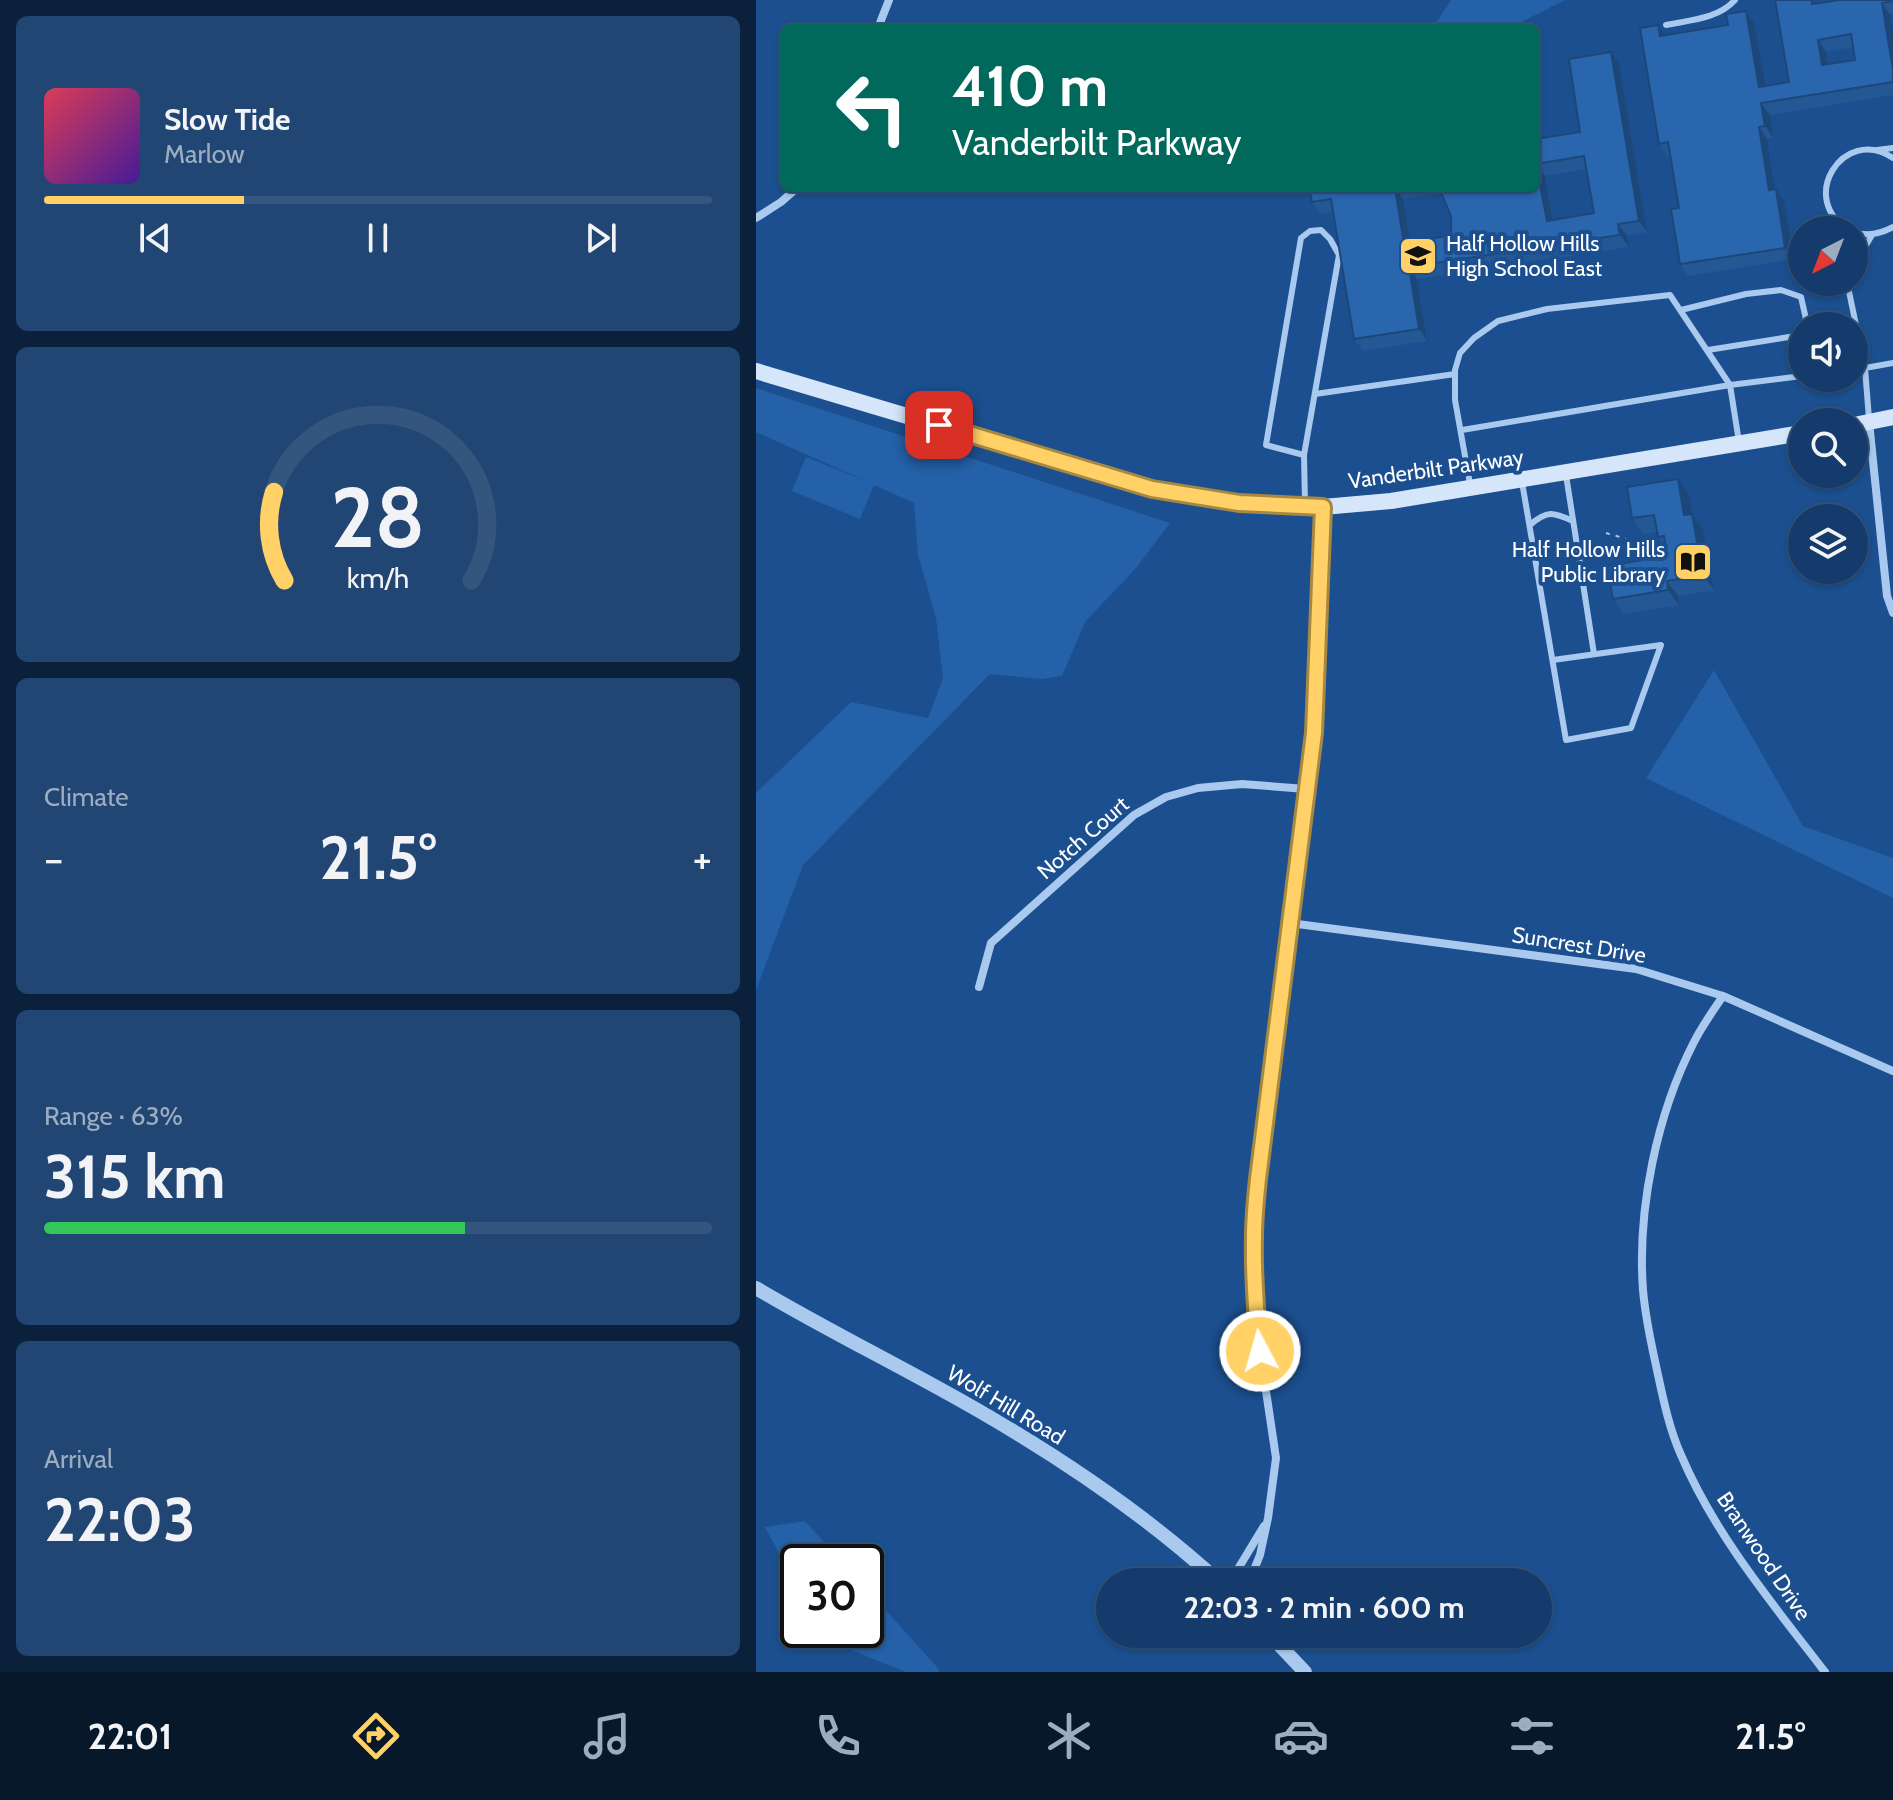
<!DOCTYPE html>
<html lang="en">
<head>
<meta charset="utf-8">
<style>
	body { margin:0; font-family:Cabin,sans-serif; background:#214673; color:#f1f3f6; height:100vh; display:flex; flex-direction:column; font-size:30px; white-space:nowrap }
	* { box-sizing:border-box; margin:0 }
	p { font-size:26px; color:#9dadc1 }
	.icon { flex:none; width:44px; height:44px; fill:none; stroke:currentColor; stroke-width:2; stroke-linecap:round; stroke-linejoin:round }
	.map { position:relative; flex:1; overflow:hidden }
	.panel { display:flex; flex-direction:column; gap:16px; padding:16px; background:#0b203b; width:756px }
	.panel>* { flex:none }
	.hud { position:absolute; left:24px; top:24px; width:760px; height:168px; border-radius:12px; box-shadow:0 2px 6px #0004,0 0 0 2px #33557e; background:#00695c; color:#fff; overflow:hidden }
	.needle { width:52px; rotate:222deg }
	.buttons { position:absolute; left:1032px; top:216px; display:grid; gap:16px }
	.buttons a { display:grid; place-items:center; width:80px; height:80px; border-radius:50%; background:#143b6b; box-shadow:0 2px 6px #0004,0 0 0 2px #33557e; font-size:40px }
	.speed { position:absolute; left:24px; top:1544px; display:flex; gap:16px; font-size:40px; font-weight:700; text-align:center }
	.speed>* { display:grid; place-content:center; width:104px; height:104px; border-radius:50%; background:#143b6b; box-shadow:0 2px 6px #0004,0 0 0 2px #33557e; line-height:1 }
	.speed .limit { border:4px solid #111; border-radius:12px; background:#fff; color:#111 }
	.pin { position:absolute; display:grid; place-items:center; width:68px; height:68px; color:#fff; margin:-34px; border-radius:16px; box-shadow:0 4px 12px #0006 }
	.me { position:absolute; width:88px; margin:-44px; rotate:354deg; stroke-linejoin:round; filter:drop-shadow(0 0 6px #0008) }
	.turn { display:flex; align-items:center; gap:28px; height:168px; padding:0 40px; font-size:36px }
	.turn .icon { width:104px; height:104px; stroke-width:2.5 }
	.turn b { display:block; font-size:56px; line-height:68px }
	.big { font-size:60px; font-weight:800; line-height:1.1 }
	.panel .widget { flex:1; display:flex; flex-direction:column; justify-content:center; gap:12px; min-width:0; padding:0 28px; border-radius:12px; background:#214673 }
	.panel .dial { align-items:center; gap:0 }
	.dial svg { height:208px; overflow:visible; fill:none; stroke:#33557e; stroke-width:7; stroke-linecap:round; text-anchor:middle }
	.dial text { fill:#f1f3f6; stroke:none }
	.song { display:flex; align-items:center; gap:24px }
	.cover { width:96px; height:96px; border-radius:12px; background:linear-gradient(135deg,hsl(350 70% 55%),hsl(260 70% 35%)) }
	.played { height:8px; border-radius:4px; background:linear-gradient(90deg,#ffd166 30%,#33557e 30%) }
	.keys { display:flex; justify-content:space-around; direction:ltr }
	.heat { display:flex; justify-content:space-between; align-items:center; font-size:44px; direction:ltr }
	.charge { height:12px; border-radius:6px; background:linear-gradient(90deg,#34c759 63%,#33557e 0) }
	.trip { position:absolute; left:340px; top:1568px; width:456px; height:80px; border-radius:40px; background:#143b6b; box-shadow:0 2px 6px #0004,0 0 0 2px #33557e; font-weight:800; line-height:80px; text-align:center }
	.dock { display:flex; height:128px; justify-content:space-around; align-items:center; background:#08182b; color:#9dadc1 }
	.dock .icon { width:56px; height:56px }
	.dock .selected { color:#ffd166 }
	.dock b { font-size:36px; color:#f1f3f6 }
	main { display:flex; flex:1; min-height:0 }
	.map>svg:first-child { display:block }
	.green { fill:#2461a8 }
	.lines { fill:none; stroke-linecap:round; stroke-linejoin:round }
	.path { stroke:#a9c9ee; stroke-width:2; stroke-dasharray:4 6; stroke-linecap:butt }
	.service { stroke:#a9c9ee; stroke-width:6 }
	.minor { stroke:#a9c9ee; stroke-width:8 }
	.tertiary { stroke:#a9c9ee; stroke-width:14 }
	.secondary { stroke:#d6e6fa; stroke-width:16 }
	.wall { fill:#245895; fill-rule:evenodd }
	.shaded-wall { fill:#1d4779 }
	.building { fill:#2a66ad; stroke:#1d4779; stroke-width:2; fill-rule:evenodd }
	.route-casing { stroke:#a68842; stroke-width:20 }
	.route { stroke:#ffd166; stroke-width:14 }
	.labels { text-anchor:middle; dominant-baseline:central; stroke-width:8; stroke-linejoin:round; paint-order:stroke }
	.poi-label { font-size:22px; fill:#fff; stroke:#1b4f8f; text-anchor:start }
	.street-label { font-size:22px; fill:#fff; stroke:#1b4f8f }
</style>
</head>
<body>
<main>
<section class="panel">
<div class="widget">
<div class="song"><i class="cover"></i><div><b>Slow Tide</b><p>Marlow</p></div></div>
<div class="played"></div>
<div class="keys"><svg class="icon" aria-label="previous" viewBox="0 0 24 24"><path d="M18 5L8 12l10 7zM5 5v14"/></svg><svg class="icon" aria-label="pause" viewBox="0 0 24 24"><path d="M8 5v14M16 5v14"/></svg><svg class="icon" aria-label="next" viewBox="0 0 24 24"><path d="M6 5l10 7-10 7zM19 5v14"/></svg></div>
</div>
<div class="widget dial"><svg viewBox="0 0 100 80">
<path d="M14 69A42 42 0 1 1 86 69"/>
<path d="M14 69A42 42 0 0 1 10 35" stroke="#ffd166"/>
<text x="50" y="56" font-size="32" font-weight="700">28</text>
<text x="50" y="72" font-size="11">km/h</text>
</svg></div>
<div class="widget"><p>Climate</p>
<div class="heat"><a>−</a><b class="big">21.5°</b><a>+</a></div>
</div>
<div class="widget"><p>Range · 63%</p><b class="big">315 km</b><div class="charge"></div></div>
<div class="widget"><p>Arrival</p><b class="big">22:03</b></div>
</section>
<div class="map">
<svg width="1137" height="1672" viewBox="0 0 1137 1672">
	<rect width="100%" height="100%" fill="#1b4f8f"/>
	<path class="green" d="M 695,0 L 809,0 L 754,28 L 672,28 L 682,20 Z
		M 0,388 L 414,523 L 380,568 L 329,622 L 306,676 L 286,679 L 234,674 L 47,865 L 0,990 L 0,793 L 95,702 L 172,718 L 187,678 L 180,618 L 162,555 L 158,503 L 118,485 L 104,519 L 36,491 L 50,457 L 110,481 L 0,432 Z
		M 958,670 L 1047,826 L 1137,858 L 1137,898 L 890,778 Z
		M 49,1521 L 86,1562 L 42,1562 L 42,1590 L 9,1527 Z
		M 110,1588 L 182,1668 L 183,1672 L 150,1672 L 58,1635 L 57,1630 L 110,1630 Z"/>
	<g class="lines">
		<path class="path" d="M 850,533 L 906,549 L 911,548"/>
		<path class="service" d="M 910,25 C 934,20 962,19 979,0
			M 1121,150 L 1137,148
			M 1075,215 L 1078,230
			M 1094,230 C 1040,201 1087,124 1137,158
			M 1098,232 C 1112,237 1124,234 1137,227
			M 1098,266 L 1116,235
			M 1091,282 L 1109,368 L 1113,419
			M 925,310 L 990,294 L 1025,290 L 1045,297 L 1050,319 L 1039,336 L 952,350
			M 1098,370 L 1137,363
			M 559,394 L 699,374
			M 706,430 L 974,385 L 1046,376
			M 548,455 L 510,445 L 545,238 L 554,231 L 565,230 L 574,239 L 583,255 L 548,455 L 549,503
			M 810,475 L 838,654
			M 766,482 L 810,740 L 875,728 L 905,645 L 797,660
			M 714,484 L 699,400 L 699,370 L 704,353 L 718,338 L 742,321 L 791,309 L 914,295 L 974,385 L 983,442
			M 774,525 C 791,510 797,512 817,521"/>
		<path class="minor" d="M 122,28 L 133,0
			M 0,218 L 25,202 L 41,188
			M 1113,422 L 1131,596 L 1137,613
			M 534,923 L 880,969 L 967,996 L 1137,1071
			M 223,987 L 235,943 L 378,815 L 410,797 L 442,788 L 486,784 L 550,789
			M 967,996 C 957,1011 946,1026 938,1042 C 901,1114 881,1209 887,1290 C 889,1314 894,1338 899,1361 C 906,1393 912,1426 925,1455 C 959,1535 1016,1603 1069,1672
			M 474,1582 L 508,1526
			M 493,1582 L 504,1555 L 512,1518 L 520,1458 L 504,1351 L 499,1298 L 498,1237 L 502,1179 L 558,733 L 567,508"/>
		<path class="tertiary" d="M 0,1288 C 74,1332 151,1369 225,1412 C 308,1460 392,1517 463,1582
			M 513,1634 L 549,1672"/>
		<path class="secondary" d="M 0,371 L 396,489 L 483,503 L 567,507 L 635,501 L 1046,433
			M 1098,425 L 1137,417"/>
	</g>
	<path class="wall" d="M 1137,0 L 1137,14 L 1134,15 L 1137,31 L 1137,95 L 1014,115 L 1017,138 L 1011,139 L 1019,189 L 1028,201 L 1038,259 L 932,276 L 924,264 L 923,208 L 914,155 L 911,156 L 903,144 L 902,25 L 909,35 L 972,25 L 990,11 L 998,23 L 1009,86 L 1033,82 L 1062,3 ZM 1097,47 L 1099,60 L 1072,64 L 1070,52 Z
		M 863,64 L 891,232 L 871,236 L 873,247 L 661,279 L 671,341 L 607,351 L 598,339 L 578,212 L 564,214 L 556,202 L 553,188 L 780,188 L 780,139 L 824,132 ZM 830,169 L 838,213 L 797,220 L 789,176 ZM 685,193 L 695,216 L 695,235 L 655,243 L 647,199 Z
		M 933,495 L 936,514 L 947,530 L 958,590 L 922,596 L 923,605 L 868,614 L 857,599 L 911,556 L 910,548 L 902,537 L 901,532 L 887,534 L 876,518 Z"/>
	<path class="shaded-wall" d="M 1126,3 L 1134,15 L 1137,31 L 1137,70 Z
		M 990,11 L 998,23 L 1012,98 L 1003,87 Z
		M 902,25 L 911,37 L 904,36 Z
		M 1062,40 L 1070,52 L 1074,77 L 1066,65 Z
		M 855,52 L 863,64 L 891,232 L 883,221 Z
		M 1005,103 L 1014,115 L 1017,138 L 1009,126 Z
		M 1003,127 L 1011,139 L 1021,202 L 1013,190 Z
		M 780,164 L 789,176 L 799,233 L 791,221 Z
		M 639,188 L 647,199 L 657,256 L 648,244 Z
		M 1020,189 L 1028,201 L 1038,259 L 1029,248 Z
		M 862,224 L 871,236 L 873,247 L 864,235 Z
		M 653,267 L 661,279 L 671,341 L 663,329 Z
		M 922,479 L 933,495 L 939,531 L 928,515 Z
		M 936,514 L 947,530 L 958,590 L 947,575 Z
		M 911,581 L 922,596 L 923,605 L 912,590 Z"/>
	<path class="building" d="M 1019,0 L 1056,0 L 1056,4 L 1083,0 L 1137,0 L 1137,1 L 1126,3 L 1137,70 L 1137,82 L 1005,103 L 1009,126 L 1003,127 L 1013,190 L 1020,189 L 1029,248 L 924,264 L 915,209 L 923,208 L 912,142 L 903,144 L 884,28 L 902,25 L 904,36 L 972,25 L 970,14 L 990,11 L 1003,87 L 1033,82 ZM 1095,34 L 1099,60 L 1066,65 L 1062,40 Z
		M 855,52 L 883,221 L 862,224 L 864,235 L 653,267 L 663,329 L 598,339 L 575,199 L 556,202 L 553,188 L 639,188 L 648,244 L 695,235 L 695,216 L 683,188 L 780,188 L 780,139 L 824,132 L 813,59 ZM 828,156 L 838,213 L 791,221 L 780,164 Z
		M 922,479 L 928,515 L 936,514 L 947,575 L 911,581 L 912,590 L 857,599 L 851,566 L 911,556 L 908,536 L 902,537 L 898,515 L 876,518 L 871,487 Z"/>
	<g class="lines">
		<g class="route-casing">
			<path id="route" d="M 183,425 L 396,489 L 483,503 L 567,507 L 558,733 L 502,1179 C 500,1198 498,1217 498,1236 C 497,1275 500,1313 504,1351"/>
		</g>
		<use href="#route" class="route"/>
	</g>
	<defs>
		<g id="school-square" transform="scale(2)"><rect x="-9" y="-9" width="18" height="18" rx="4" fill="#ffd166" stroke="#1b4f8f"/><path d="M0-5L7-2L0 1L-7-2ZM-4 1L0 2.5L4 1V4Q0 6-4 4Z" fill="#111"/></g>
		<g id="library-square" transform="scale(2)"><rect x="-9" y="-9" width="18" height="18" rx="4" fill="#ffd166" stroke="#1b4f8f"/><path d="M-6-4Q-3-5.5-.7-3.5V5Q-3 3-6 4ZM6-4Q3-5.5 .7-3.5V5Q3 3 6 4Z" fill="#111"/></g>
	</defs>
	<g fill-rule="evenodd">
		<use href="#school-square" x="662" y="256"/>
		<use href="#library-square" x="937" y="562"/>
	</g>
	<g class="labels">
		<g class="poi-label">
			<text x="690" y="243">Half Hollow Hills<tspan x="690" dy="25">High School East</tspan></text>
			<text x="909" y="549" text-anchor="end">Half Hollow Hills<tspan x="909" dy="25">Public Library</tspan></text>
		</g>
		<g class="street-label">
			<text transform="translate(680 469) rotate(-8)">Vanderbilt Parkway</text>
			<text transform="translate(327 838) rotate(-41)">Notch Court</text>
			<text transform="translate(823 945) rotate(9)">Suncrest Drive</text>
			<text transform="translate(250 1405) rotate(31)">Wolf Hill Road</text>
			<text transform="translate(1008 1556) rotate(56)">Branwood Drive</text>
		</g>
	</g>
</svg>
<div class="buttons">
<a><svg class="needle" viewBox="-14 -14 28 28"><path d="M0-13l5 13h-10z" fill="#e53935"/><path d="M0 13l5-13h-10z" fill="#9dadc1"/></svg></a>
<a><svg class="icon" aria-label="sound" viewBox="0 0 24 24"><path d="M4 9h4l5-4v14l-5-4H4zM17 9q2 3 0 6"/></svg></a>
<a><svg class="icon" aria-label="search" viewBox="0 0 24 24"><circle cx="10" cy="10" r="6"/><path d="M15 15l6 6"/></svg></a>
<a><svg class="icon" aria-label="layers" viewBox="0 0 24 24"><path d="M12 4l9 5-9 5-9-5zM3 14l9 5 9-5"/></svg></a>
</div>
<div class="speed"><div class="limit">30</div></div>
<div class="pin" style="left:183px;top:425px;background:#d93025"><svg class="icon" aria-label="arrive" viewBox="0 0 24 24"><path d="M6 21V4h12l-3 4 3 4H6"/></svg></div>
<svg class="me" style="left:504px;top:1351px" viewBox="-20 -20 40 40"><circle r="17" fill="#ffd166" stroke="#fff" stroke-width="3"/><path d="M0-11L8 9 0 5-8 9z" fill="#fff"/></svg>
<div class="trip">22:03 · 2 min · 600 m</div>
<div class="hud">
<div class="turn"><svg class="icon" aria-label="left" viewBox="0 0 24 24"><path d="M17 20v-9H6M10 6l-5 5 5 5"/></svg><div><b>410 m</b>Vanderbilt Parkway</div></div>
</div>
</div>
</main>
<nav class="dock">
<b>22:01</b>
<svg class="icon selected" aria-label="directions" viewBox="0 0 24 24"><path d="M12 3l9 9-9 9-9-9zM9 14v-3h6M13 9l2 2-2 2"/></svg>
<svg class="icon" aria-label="music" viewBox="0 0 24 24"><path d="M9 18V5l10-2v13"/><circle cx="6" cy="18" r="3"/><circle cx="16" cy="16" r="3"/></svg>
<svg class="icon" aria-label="phone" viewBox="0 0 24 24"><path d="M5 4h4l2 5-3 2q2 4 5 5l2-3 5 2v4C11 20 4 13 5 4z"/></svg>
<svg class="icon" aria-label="climate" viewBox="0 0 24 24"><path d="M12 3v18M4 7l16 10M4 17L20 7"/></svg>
<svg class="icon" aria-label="car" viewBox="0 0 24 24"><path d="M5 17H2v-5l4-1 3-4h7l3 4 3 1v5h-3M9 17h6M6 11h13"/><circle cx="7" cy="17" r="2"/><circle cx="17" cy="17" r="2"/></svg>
<svg class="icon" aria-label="filters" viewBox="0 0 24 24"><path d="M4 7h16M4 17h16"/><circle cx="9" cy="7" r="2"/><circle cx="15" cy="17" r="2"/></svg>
<b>21.5°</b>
</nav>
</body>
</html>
